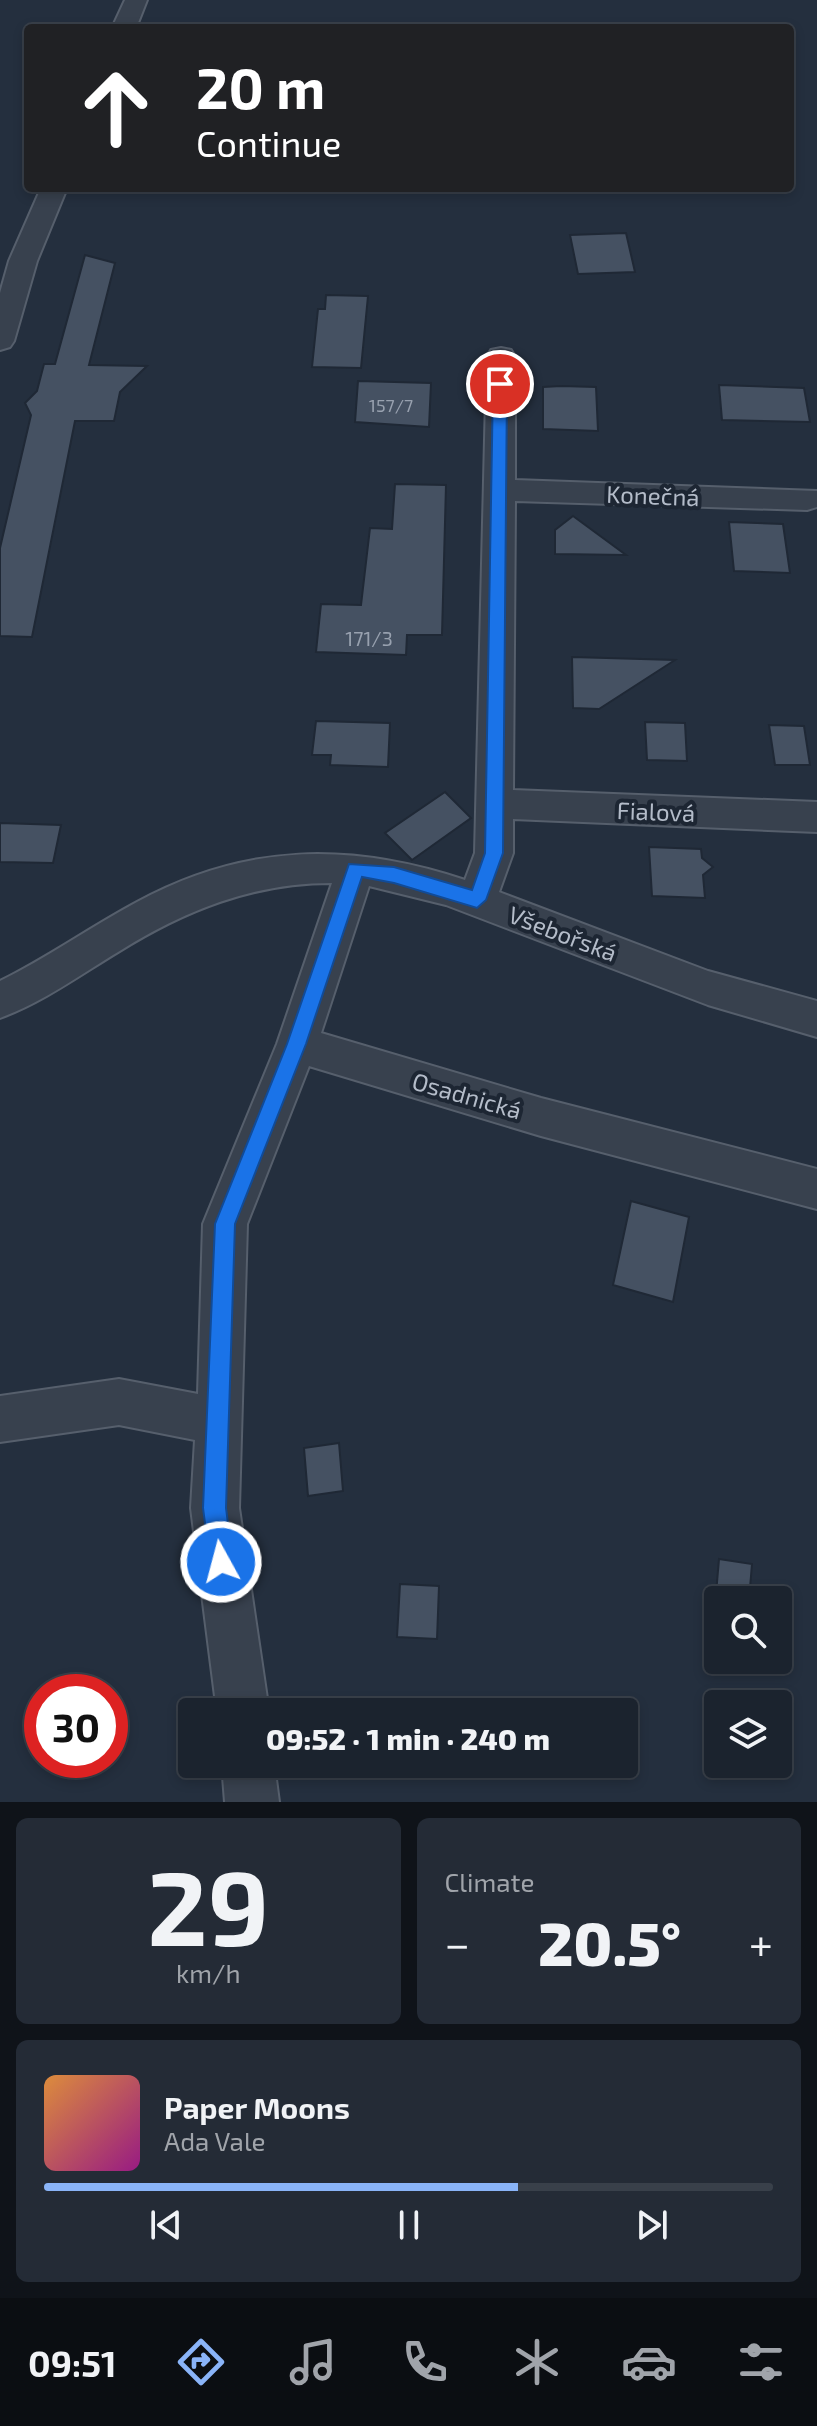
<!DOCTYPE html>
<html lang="en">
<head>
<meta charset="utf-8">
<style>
	body { margin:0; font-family:"Exo 2",sans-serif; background:#242b36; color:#f1f3f6; height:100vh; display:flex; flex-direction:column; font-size:30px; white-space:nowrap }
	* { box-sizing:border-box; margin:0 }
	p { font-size:26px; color:#a0a4aa }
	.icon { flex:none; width:44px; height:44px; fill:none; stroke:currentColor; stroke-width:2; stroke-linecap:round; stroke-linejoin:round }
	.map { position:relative; height:1802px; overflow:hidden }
	.details { display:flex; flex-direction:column; gap:16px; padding:16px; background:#0f1319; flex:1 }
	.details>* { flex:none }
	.top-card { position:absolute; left:24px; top:24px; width:770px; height:168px; border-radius:8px; box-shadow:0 4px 12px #0003,0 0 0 2px #39404a; background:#202124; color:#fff; overflow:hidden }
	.buttons { position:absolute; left:704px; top:1586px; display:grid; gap:16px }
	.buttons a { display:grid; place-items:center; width:88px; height:88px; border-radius:8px; background:#1b232e; box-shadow:0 4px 12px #0003,0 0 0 2px #39404a; font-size:40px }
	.speed { position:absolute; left:24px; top:1674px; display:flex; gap:16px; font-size:40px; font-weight:700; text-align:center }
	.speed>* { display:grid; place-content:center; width:104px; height:104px; border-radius:50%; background:#1b232e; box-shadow:0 4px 12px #0003,0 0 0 2px #39404a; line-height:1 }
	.speed .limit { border:12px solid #d22; background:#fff; color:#111 }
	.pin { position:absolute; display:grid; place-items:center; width:68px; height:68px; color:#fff; margin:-34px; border:4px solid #fff; border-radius:50%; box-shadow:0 2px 8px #0007 }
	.me { position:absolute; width:88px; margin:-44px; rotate:353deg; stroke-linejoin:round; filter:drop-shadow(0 0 6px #0008) }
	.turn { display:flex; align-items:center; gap:28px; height:168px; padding:0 40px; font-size:36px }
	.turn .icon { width:104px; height:104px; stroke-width:2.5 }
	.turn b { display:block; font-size:56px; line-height:68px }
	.big { font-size:60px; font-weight:800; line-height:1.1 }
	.details .widget { flex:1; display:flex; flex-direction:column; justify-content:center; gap:12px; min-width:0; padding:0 28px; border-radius:12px; background:#242b36 }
	.details .dial { align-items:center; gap:0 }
	.dial b { font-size:104px; line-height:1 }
	.song { display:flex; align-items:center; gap:24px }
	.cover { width:96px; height:96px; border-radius:12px; background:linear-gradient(135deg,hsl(30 70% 55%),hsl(310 70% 35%)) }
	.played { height:8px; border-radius:4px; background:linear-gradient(90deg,#8ab4f8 65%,#39404a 65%) }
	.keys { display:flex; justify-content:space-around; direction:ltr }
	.heat { display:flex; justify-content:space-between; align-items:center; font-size:44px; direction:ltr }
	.details .tiles { flex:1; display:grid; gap:16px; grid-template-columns:1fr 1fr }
	.widget:last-child { grid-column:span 2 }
	.trip { position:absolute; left:178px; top:1698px; width:460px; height:80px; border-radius:8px; background:#1b232e; box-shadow:0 4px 12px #0003,0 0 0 2px #39404a; font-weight:800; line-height:80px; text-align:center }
	.dock { display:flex; height:128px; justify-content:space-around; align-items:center; background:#0b0e12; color:#a0a4aa }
	.dock .icon { width:56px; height:56px }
	.dock .selected { color:#8ab4f8 }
	.dock b { font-size:36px; color:#f1f3f6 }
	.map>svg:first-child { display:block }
	.building { fill:#455162; stroke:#1f2835; stroke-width:2 }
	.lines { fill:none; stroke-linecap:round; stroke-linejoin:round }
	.minor-casing { stroke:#565f6c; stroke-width:4 }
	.minor { fill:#38414e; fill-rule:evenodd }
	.route { fill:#1a73e8; stroke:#114b97; stroke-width:2 }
	.labels { text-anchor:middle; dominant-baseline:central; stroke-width:8; stroke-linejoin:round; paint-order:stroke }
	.far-number-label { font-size:18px; fill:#98a1af }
	.number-label { font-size:20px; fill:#98a1af }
	.street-label { font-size:24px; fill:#b4bcc9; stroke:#1d2633 }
</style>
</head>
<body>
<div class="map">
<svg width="817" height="1802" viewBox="0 0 817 1802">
	<rect width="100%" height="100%" fill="#242f3e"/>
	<path class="building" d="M 626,233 L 635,272 L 578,274 L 570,235 Z
		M 85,255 L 115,263 L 89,365 L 147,366 L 120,392 L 114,421 L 75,421 L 32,637 L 0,636 L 0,548 L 31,415 L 25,403 L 37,391 L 44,364 L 55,364 Z
		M 326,295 L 368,296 L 361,368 L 312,367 L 318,309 L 325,309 Z
		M 358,381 L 431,383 L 429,427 L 355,422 Z
		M 719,385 L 804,388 L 810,422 L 722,420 Z
		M 561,386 L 596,387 L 598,431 L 543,429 L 543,387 Z
		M 395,484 L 446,485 L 442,635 L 407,635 L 406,655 L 316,652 L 321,604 L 361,605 L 370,528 L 392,529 Z
		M 573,516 L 626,555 L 555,554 L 555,530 Z
		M 729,522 L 783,524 L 790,573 L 734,571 Z
		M 572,657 L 675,660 L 599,709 L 573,708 Z
		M 316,721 L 390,723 L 388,767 L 330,765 L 331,755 L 312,755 Z
		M 645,722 L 685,723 L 687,761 L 647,760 Z
		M 769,725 L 804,726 L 810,765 L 775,765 Z
		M 445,792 L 471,818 L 412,860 L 385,833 Z
		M 0,823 L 61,825 L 53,863 L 0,862 Z
		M 649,847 L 701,849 L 702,858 L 713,867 L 703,875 L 705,898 L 652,896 Z
		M 631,1201 L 689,1217 L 673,1302 L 613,1285 Z
		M 339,1443 L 343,1491 L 308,1496 L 304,1448 Z
		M 719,1559 L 752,1564 L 749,1600 L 716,1594 Z
		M 400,1584 L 439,1586 L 437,1639 L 397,1637 Z"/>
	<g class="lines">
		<g class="minor-casing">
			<path id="minor" d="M 125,0 L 147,0 L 136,28 L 112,28 Z
				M 41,188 L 67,188 L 37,261 L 14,341 L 10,347 L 0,350 L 0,293 L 9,261 Z
				M 501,348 L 511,350 L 515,357 L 515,480 L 817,491 L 817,507 L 807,510 L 515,501 L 513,790 L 817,802 L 817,832 L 513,819 L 513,853 L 499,892 L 708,971 L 817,1001 L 817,1037 L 708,1005 L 446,905 L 369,886 L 321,1033 L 541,1098 L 817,1169 L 817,1209 L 541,1136 L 309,1066 L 247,1224 L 239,1508 L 269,1712 L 217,1712 L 191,1508 L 195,1440 L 119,1425 L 0,1442 L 0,1396 L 119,1379 L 198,1394 L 203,1224 L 277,1044 L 332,883 C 253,883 185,910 118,952 C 80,975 43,1002 0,1018 L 0,981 C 47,958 90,927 137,902 C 246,843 350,842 465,880 L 475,853 L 487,357 L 491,350 Z
				M 222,1764 L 274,1764 L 279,1802 L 225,1802 Z"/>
		</g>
		<use href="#minor" class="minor"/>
	</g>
	<path class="route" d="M 500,379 L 507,384 L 503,853 L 486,900 L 477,908 L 394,883 L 362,877 L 306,1044 L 235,1224 L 226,1508 L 233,1562 L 230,1570 L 221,1573 L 213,1570 L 210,1562 L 203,1508 L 215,1224 L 287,1044 L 349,864 L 394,867 L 472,890 L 485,853 L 493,384 Z"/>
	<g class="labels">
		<g class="far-number-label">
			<text x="391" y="405">157/7</text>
		</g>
		<g class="number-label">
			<text x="369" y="638">171/3</text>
		</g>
		<g class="street-label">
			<text transform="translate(653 495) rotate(2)">Konečná</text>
			<text transform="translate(656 811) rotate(2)">Fialová</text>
			<text transform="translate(563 933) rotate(21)">Všebořská</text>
			<text transform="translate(467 1095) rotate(16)">Osadnická</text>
		</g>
	</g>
</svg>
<div class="buttons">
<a><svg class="icon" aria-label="search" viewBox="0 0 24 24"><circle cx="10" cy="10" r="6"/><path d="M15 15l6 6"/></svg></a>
<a><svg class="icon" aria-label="layers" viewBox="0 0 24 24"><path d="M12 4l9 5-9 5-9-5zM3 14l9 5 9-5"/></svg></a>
</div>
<div class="speed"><div class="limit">30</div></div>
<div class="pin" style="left:500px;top:384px;background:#d93025"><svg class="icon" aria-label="arrive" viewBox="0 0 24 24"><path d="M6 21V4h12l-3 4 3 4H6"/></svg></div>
<svg class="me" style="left:221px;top:1562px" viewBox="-20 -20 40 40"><circle r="17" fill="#1a73e8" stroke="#fff" stroke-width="3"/><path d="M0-11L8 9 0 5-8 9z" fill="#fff"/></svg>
<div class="trip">09:52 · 1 min · 240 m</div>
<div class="top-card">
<div class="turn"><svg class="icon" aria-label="ahead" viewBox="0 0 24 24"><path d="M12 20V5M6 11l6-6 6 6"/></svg><div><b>20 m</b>Continue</div></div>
</div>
</div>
<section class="details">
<div class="tiles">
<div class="widget dial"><b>29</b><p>km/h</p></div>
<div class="widget"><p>Climate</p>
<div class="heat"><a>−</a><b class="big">20.5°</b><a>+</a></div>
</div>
<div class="widget">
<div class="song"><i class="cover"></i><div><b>Paper Moons</b><p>Ada Vale</p></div></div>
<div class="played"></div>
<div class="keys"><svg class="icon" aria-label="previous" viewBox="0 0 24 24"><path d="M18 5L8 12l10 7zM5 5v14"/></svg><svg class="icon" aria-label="pause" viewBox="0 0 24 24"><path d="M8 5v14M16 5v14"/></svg><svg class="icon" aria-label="next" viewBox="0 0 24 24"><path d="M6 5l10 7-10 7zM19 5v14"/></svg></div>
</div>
</div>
</section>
<nav class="dock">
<b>09:51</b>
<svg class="icon selected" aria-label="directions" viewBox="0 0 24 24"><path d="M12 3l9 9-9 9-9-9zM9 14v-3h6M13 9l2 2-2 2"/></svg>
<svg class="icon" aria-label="music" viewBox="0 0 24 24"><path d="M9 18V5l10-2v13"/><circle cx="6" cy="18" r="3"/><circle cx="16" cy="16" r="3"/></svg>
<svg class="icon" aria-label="phone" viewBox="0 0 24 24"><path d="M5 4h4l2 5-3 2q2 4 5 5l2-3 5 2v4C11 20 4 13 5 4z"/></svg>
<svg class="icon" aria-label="climate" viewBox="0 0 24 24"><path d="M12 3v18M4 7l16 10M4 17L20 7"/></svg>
<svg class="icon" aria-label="car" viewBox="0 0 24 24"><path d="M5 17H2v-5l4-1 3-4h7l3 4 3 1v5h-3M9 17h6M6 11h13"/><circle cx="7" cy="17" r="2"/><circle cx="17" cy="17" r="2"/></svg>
<svg class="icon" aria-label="filters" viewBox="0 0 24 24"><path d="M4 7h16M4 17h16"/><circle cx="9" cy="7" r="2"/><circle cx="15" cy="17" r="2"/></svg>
</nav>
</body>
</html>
